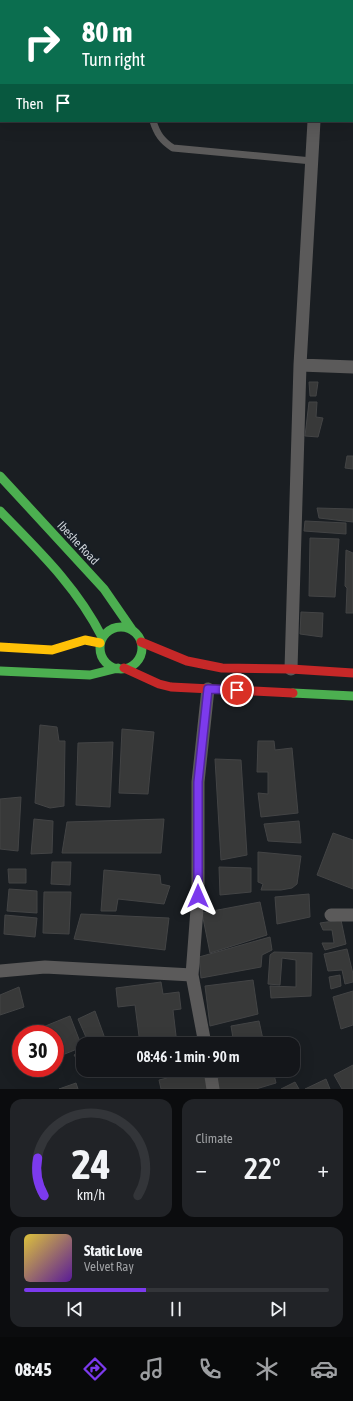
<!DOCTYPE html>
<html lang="en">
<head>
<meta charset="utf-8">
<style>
	body { margin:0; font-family:"Asap Condensed",sans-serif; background:#212327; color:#f1f3f6; height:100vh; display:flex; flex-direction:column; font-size:15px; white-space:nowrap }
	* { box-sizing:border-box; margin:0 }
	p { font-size:13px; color:#9d9fa2 }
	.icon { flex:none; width:22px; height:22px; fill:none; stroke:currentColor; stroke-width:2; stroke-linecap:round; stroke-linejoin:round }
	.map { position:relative; height:1089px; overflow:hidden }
	.drawer { display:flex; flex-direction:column; gap:10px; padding:10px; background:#0b0c0e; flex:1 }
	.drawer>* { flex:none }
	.guide { position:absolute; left:0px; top:0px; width:353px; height:122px; box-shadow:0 4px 16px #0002,0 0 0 1px #333539; background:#0b6e4f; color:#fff; overflow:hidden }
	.speed { position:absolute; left:12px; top:1025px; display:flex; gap:8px; font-size:20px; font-weight:700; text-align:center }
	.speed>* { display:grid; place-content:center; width:52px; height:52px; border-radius:50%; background:#14161a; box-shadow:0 4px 16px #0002,0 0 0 1px #333539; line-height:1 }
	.speed .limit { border:6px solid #d22; background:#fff; color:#111 }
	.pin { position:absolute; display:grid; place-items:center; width:34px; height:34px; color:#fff; margin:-17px; border:2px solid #fff; border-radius:50%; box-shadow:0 1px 4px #0007 }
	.me { position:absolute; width:44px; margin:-22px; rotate:0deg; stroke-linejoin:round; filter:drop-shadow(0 0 3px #0008) }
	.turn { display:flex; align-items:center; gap:14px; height:84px; padding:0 16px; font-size:18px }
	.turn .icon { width:52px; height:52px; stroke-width:2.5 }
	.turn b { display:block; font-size:28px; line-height:34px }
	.then { display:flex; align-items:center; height:38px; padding:0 16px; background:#0003; gap:8px; font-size:15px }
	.big { font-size:30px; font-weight:600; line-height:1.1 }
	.drawer .card { flex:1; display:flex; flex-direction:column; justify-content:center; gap:6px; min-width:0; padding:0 14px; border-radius:12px; background:#212327 }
	.drawer .dial { align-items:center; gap:0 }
	.dial svg { height:104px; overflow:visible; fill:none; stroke:#333539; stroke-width:7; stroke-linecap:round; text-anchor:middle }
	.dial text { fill:#f1f3f6; stroke:none }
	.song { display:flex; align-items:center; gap:12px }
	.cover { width:48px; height:48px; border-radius:6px; background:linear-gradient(135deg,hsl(50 70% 55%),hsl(270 70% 35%)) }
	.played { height:4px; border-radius:2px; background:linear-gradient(90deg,#7c3aed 40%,#333539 40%) }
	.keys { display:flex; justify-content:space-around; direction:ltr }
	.heat { display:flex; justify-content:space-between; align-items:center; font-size:22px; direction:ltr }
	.drawer .tiles { flex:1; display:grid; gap:10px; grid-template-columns:1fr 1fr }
	.card:last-child { grid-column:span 2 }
	.trip { position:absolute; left:76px; top:1037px; width:224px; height:40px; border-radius:12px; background:#14161a; box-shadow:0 4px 16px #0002,0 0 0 1px #333539; font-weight:600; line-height:40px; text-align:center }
	.tab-bar { display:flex; height:64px; justify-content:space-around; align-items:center; background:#08090a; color:#9d9fa2 }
	.tab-bar .icon { width:28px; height:28px }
	.tab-bar .active { color:#7c3aed }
	.tab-bar b { font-size:18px; color:#f1f3f6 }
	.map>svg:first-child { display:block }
	.building { fill:#383939; stroke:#434445 }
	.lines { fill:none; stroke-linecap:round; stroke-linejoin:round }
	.lane { stroke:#5b5a5a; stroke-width:7 }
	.street { stroke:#5b5a5a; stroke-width:13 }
	.fast { stroke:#4caf50; stroke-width:9 }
	.slow { stroke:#ffc107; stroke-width:9 }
	.jam { stroke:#c62828; stroke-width:9 }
	.route-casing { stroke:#51269a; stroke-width:10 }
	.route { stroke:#7c3aed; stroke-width:7 }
	.labels { text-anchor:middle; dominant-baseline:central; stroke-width:4; stroke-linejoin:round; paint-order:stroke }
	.street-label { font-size:12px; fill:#cdd2d7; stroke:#171e26 }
</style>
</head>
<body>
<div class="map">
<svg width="353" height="1089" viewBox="0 0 353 1089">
	<rect width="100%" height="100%" fill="#1a1e22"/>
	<path class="building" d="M 309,382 L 318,382 L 316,396 L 310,396 Z
		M 309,402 L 317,402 L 316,417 L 323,418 L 318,437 L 305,436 Z
		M 347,456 L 353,456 L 353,469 L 345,468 Z
		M 317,508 L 353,509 L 353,522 L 319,518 Z
		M 305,521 L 346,523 L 346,534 L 304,531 Z
		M 310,538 L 339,539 L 335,597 L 309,596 Z
		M 346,550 L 353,553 L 353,613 L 346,613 L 347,588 L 345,586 Z
		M 301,612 L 323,613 L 322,637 L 300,634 Z
		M 40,725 L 57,727 L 59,741 L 65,741 L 64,806 L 50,808 L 35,803 Z
		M 122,729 L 154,732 L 148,794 L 119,793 Z
		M 258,741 L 274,741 L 275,750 L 292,748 L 298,813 L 261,817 L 258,793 L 268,794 L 268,772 L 257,772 Z
		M 113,742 L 110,807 L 76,805 L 78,743 Z
		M 215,759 L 241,760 L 247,855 L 221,860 Z
		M 21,797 L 18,851 L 0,849 L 0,799 Z
		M 34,819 L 53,821 L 52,853 L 31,854 Z
		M 164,819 L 161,853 L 62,853 L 67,822 Z
		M 299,821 L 301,843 L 268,841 L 264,824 Z
		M 333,833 L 353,840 L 353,889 L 317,875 Z
		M 258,852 L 301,856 L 297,884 L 292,888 L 281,890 L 261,890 L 263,884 L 258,882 Z
		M 52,862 L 71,862 L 70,885 L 51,884 Z
		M 219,867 L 251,868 L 251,892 L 220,895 Z
		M 8,869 L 26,869 L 26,883 L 9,883 Z
		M 104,870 L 160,875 L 161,884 L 170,886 L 164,904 L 118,899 L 116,911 L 101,911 Z
		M 9,889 L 37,891 L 37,913 L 7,911 Z
		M 44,892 L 71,892 L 69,934 L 43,933 Z
		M 309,894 L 310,917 L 277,924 L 275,897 Z
		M 260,902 L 267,935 L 210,953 L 202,913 Z
		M 81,914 L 169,918 L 165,950 L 74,939 Z
		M 5,915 L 37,918 L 35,937 L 4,934 Z
		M 341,920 L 346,944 L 325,950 L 322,943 L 334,943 L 332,930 L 323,930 L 320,923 Z
		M 270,937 L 272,950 L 262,955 L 261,967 L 201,978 L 199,957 Z
		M 347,949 L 353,974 L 353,982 L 345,984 L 342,970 L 328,971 L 324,954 Z
		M 274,952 L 312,953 L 311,996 L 271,998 L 270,986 L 296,987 L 296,960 L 282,958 L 280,985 L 268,984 L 270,955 Z
		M 340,975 L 341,986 L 331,989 L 329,977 Z
		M 253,980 L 258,1014 L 210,1026 L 205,986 Z
		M 161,982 L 163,994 L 179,992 L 181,1009 L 173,1010 L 177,1044 L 140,1044 L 135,1005 L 118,1007 L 116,988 Z
		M 19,987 L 24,1007 L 0,1015 L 0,995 Z
		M 353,991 L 353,1025 L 341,1029 L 333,997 Z
		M 95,1011 L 107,1044 L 89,1044 L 78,1019 Z
		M 70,1016 L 82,1047 L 55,1058 L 55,1034 L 40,1034 L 38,1029 Z
		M 259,1021 L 264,1044 L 234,1044 L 231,1026 Z
		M 83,1050 L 83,1063 L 80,1064 L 74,1055 Z
		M 353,1065 L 353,1089 L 342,1089 L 334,1075 Z
		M 151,1070 L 160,1070 L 161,1072 L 151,1073 Z
		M 165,1070 L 206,1070 L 211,1089 L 161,1089 L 159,1080 L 167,1078 Z
		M 245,1070 L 273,1070 L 276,1083 L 256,1089 L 217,1089 L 214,1079 Z
		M 326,1079 L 330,1089 L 305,1089 Z
		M 295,1082 L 299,1089 L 281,1089 Z
		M 76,1083 L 78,1089 L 59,1089 Z"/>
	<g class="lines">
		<path class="lane" d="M 153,121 C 157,134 162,141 173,148 L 312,161"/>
		<path class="street" d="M 309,0 L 309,1
			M 352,90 L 353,90
			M 300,365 L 353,367
			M 291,669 L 300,365 L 314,121
			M 331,915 L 353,915
			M 0,971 L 45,967 L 192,975
			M 205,1044 L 192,975 L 198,896 L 198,782 L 208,689
			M 210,1070 L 213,1089"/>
		<path class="fast" d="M 0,476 L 104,589 L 133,631
			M 0,511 C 38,550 77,587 102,637
			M100 648a21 21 0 1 1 42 0a21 21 0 1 1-42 0Z
			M 0,671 L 90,675 L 118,668
			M 293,693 L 353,696"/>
		<path class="slow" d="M 0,647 L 52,650 L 85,640 L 100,643"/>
		<path class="jam" d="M 141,642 L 187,661 L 222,668 L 291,669 L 353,673
			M 124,668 L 159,684 L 171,687 L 293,693"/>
	</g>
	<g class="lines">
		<g class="route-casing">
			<path id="route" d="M 198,896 L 198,782 L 208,689 L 237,690"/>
		</g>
		<use href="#route" class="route"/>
	</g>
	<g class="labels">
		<g class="street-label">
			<text transform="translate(78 543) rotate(47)">Ibeshe Road</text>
		</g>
	</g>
</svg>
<div class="speed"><div class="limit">30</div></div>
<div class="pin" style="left:237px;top:690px;background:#d93025"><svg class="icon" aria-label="arrive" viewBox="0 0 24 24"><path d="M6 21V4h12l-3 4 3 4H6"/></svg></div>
<svg class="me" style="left:198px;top:896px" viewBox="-20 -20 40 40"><path d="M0-17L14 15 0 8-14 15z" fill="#7c3aed" stroke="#fff" stroke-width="4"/></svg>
<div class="trip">08:46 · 1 min · 90 m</div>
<div class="guide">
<div class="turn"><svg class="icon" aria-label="right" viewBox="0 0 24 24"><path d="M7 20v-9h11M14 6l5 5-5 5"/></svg><div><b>80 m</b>Turn right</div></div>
<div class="then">Then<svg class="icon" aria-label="arrive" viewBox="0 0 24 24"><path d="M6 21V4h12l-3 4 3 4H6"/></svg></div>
</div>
</div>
<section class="drawer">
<div class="tiles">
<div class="card dial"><svg viewBox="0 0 100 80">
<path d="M14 69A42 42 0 1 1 86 69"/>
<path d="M14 69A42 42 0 0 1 9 40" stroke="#7c3aed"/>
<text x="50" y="56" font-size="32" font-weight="700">24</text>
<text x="50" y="72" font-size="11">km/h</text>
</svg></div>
<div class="card"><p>Climate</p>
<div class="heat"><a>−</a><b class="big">22°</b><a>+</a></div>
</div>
<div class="card">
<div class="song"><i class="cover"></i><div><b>Static Love</b><p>Velvet Ray</p></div></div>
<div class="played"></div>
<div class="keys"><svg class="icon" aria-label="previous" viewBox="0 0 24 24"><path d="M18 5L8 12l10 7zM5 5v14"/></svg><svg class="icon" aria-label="pause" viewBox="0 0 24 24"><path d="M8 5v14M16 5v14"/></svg><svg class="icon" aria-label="next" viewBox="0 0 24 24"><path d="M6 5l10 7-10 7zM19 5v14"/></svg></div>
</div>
</div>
</section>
<nav class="tab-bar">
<b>08:45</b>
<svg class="icon active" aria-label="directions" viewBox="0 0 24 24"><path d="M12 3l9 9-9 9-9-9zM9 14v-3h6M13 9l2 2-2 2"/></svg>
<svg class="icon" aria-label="music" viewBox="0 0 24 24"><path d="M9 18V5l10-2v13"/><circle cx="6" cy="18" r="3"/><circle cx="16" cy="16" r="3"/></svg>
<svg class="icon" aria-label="phone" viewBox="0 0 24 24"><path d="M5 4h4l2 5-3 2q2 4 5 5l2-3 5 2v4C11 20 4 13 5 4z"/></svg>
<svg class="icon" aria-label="climate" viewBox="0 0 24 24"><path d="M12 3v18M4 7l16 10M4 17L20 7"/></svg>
<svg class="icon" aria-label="car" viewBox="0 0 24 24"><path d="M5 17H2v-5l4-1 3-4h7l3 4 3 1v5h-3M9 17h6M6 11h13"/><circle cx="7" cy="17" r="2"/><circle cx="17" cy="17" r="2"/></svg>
</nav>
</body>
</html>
